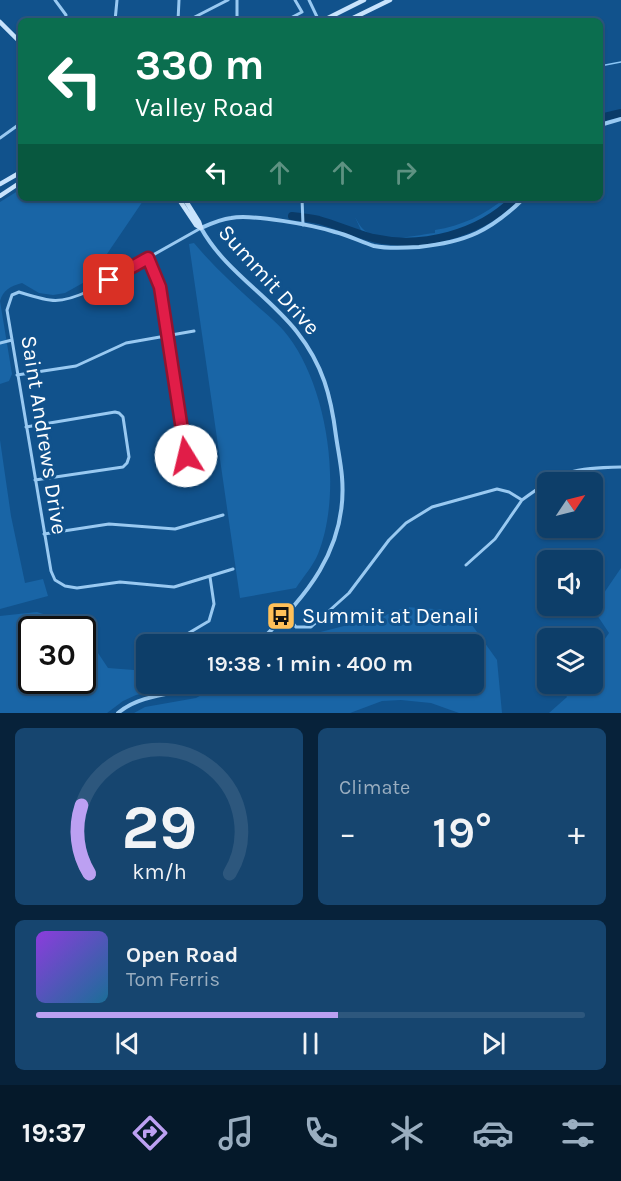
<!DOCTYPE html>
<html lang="en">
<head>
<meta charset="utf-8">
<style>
	body { margin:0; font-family:Karla,sans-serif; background:#16456f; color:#f1f3f6; height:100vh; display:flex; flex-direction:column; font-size:22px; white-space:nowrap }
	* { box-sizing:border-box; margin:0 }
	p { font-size:20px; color:#9aaec0 }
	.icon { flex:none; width:33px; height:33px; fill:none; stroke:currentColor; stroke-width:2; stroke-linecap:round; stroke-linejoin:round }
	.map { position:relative; height:713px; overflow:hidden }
	.side { display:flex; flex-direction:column; gap:15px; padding:15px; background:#07223a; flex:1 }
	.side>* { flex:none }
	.top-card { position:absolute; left:18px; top:18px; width:585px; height:183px; border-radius:9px; box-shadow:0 2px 4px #0004,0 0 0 2px #2d577d; background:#0b6e4f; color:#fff; overflow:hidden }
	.needle { width:39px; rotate:55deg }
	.fabs { position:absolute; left:537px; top:472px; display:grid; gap:12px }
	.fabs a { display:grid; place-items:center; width:66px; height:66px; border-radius:9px; background:#0d3e69; box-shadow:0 2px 4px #0004,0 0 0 2px #2d577d; font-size:30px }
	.speed { position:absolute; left:18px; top:616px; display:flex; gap:12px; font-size:30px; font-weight:700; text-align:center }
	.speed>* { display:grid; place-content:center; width:78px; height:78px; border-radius:50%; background:#0d3e69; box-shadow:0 2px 4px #0004,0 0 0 2px #2d577d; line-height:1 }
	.speed .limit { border:3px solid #111; border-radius:9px; background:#fff; color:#111 }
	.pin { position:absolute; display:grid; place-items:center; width:51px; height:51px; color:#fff; margin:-26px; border-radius:12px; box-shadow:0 3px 9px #0006 }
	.me { position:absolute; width:66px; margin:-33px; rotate:351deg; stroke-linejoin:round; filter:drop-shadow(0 0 4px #0008) }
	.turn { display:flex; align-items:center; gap:21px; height:126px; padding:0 18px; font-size:27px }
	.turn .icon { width:78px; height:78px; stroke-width:2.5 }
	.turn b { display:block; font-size:42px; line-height:51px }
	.lanes { display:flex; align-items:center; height:57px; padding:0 18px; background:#0003; justify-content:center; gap:30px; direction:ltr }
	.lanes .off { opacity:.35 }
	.big { font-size:45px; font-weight:600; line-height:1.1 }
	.side .widget { flex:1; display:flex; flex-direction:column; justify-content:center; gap:9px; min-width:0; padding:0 21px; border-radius:9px; background:#16456f }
	.side .dial { align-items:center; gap:0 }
	.dial svg { height:156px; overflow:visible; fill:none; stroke:#2d577d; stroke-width:7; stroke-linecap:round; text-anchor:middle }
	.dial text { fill:#f1f3f6; stroke:none }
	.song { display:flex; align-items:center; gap:18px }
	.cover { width:72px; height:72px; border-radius:9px; background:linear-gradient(135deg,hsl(270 70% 55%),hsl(200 70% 35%)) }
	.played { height:6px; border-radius:3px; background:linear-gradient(90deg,#bca0f2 55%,#2d577d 55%) }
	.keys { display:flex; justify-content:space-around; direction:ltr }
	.heat { display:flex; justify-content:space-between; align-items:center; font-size:33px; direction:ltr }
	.side .tiles { flex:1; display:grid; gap:15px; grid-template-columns:1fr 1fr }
	.widget:last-child { grid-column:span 2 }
	.trip { position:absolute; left:136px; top:634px; width:348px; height:60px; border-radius:9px; background:#0d3e69; box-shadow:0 2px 4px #0004,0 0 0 2px #2d577d; font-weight:600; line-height:60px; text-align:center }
	.tab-bar { display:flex; height:96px; justify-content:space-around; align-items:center; background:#05192a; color:#9aaec0 }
	.tab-bar .icon { width:42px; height:42px }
	.tab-bar .active { color:#bca0f2 }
	.tab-bar b { font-size:27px; color:#f1f3f6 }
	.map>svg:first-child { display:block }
	.green { fill:#1965a6; fill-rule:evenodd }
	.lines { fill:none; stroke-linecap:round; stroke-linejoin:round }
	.stream { stroke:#8bc6f5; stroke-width:1.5 }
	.river { stroke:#0a3b68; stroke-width:8 }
	.minor { stroke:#99c9f1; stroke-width:3 }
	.tertiary { stroke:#99c9f1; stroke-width:4 }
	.secondary { stroke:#c8e3fc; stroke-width:4.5 }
	.route-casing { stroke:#92132f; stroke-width:15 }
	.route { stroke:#e11d48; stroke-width:10 }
	.labels { text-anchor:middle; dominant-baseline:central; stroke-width:6; stroke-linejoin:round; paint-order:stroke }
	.street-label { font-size:22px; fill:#fff; stroke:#11528c }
	.poi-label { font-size:22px; fill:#fff; stroke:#11528c; text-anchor:start }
</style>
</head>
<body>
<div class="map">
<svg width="621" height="713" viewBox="0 0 621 713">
	<rect width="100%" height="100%" fill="#11528c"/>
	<path class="green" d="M 21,189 L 21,198 L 145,198 L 90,279 L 65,293 L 53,295 L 39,293 L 22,283 C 11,286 3,290 0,301 L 12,374 L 9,381 L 0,384 L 0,202 Z
		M 505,198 L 518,198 C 488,229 458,238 417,242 C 399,243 382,244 365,239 L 355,217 C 358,222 361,229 367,232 C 385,244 415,235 435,233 L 435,230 C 461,226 485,215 505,198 Z
		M 194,243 C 213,266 234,285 255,304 C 266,314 279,324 288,336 C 328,388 343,492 318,554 C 313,566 303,577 296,588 L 240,598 L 189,244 Z
		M 0,440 L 11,516 L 25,583 L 43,579 L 48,596 L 0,609 Z
		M 621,568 L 621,713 L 549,713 L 567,697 L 565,694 L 572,684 L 592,684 L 593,656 L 609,633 L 593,609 Z
		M 406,607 L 462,611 L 497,660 L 502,713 L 459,713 L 431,703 L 401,700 L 382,701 L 350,713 L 134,713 L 145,707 L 196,698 L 222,684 L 474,684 L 474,645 L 266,645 L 280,632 L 297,638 L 383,616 Z
		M 37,612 L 80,626 L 108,668 L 147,671 L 147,684 L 193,684 L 136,695 L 123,701 L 107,713 L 0,713 L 0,616 ZM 32,630 L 82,630 L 82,681 L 32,681 Z"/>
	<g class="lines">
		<path class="stream" d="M 600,66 L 621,62"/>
		<path class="river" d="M 600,118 L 621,113
			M 292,216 C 301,217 310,218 319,220 C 337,225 354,233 373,238 C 422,249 480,234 515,198"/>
		<path class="minor" d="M 55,0 L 66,15 L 65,21
			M 309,0 L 319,21
			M 115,21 L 117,0
			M 178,21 L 179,0
			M 187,21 L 228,0
			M 237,21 L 237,0
			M 285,21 L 302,12 L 295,0
			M 0,138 L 21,123
			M 302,198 L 303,225
			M 318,198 L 331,200 L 331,198
			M 201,228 L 89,291 C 58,305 51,302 19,292 L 12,295 L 7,310 L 51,571 L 55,580 L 65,586 L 77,588 L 120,582 L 174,587 L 233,569
			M 149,258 L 160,287 L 186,456 L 189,460 L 216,456
			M 0,343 L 12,340
			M 17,375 L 76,366 L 126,343 L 194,331
			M 26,427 L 115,412 L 119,413 L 123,417 L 129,457 L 127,463 L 123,467 L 35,480
			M 44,534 L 109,524 L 175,529 L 223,515
			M 466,565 L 495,539 L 522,500
			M 287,616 L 296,627 L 311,627 L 349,593 L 389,540 L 406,523 L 432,507 L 497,489 L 509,492 L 522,500 C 561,471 572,468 621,467
			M 142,640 L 177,640 L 209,621 L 214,604 L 210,577"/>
		<path class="tertiary" d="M 600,125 L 621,119
			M 256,645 C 305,599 348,549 342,477 C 341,464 338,450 336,436 C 331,396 323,365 297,332 C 267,294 225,271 201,228 C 210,224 221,219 231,218 C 252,214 313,225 335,232 C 348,235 361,242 374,246 C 389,249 404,248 419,247 C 466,242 491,231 524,198
			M 118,713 C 142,692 181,695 211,684"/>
		<path class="secondary" d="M 322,21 L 364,0
			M 347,21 L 390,0
			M 0,22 L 21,43
			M 0,184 L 21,172
			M 0,196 L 21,182
			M 178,198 L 196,225 L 201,228
			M 184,198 L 199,222 L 201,228"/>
	</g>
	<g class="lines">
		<g class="route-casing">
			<path id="route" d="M 109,280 L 148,258 L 160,287 L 186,456"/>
		</g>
		<use href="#route" class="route"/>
	</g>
	<defs>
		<g id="bus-square" transform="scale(1.5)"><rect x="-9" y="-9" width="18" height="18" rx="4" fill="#ffc059" stroke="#11528c"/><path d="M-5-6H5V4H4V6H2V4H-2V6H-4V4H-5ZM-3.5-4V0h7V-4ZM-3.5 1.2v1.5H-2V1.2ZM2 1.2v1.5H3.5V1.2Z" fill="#111"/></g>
	</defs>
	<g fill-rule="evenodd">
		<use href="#bus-square" x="281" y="616"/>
	</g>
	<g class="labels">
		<g class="street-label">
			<text transform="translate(269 280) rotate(48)">Summit Drive</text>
			<text transform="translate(44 435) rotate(81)">Saint Andrews Drive</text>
		</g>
		<g class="poi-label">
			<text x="302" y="616">Summit at Denali</text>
		</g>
	</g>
</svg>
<div class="fabs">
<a><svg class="needle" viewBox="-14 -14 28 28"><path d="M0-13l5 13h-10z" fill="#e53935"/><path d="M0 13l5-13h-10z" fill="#9aaec0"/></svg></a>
<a><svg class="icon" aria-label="sound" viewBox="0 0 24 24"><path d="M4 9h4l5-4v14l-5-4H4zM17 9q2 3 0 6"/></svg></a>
<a><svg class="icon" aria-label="layers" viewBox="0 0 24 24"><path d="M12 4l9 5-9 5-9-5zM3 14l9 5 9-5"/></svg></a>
</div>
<div class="speed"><div class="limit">30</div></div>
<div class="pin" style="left:109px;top:280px;background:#d93025"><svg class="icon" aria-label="arrive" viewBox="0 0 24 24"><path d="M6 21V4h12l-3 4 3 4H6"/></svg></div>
<svg class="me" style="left:186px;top:456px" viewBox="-20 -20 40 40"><circle r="19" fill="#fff"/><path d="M0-13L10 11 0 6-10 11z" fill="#e11d48"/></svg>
<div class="trip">19:38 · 1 min · 400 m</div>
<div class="top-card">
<div class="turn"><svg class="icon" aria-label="left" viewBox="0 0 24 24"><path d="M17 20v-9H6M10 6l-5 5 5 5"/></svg><div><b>330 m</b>Valley Road</div></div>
<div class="lanes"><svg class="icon" aria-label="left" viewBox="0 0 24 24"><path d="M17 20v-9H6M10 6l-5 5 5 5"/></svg><svg class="icon off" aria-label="ahead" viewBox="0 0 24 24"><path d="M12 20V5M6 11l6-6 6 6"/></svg><svg class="icon off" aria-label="ahead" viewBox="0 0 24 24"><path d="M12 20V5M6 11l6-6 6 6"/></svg><svg class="icon off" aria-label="right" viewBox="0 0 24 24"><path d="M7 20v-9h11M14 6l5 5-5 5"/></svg></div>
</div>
</div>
<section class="side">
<div class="tiles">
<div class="widget dial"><svg viewBox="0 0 100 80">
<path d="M14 69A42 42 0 1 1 86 69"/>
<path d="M14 69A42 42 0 0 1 10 34" stroke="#bca0f2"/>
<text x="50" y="56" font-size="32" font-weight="700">29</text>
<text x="50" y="72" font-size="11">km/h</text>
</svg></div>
<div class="widget"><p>Climate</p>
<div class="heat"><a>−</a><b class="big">19°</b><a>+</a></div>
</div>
<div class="widget">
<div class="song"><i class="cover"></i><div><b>Open Road</b><p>Tom Ferris</p></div></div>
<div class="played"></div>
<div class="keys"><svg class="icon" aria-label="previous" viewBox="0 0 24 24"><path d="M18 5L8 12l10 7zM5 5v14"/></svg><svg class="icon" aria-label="pause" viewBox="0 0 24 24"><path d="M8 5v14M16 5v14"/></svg><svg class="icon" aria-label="next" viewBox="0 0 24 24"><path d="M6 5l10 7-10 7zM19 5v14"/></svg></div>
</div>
</div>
</section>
<nav class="tab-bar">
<b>19:37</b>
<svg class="icon active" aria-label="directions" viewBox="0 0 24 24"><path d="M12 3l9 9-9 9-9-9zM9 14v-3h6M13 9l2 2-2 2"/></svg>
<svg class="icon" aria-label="music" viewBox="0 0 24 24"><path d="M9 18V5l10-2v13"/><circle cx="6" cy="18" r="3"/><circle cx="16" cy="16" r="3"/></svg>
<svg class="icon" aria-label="phone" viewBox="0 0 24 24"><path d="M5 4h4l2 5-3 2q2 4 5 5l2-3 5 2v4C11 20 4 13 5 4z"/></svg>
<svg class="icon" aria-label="climate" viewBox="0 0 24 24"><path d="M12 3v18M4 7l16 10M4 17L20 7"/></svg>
<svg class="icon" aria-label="car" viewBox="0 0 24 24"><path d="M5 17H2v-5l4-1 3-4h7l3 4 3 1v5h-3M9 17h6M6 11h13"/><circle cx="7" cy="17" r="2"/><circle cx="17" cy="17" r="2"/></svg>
<svg class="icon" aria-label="filters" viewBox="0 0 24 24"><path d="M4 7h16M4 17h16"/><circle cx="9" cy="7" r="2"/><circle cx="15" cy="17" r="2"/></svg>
</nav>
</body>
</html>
